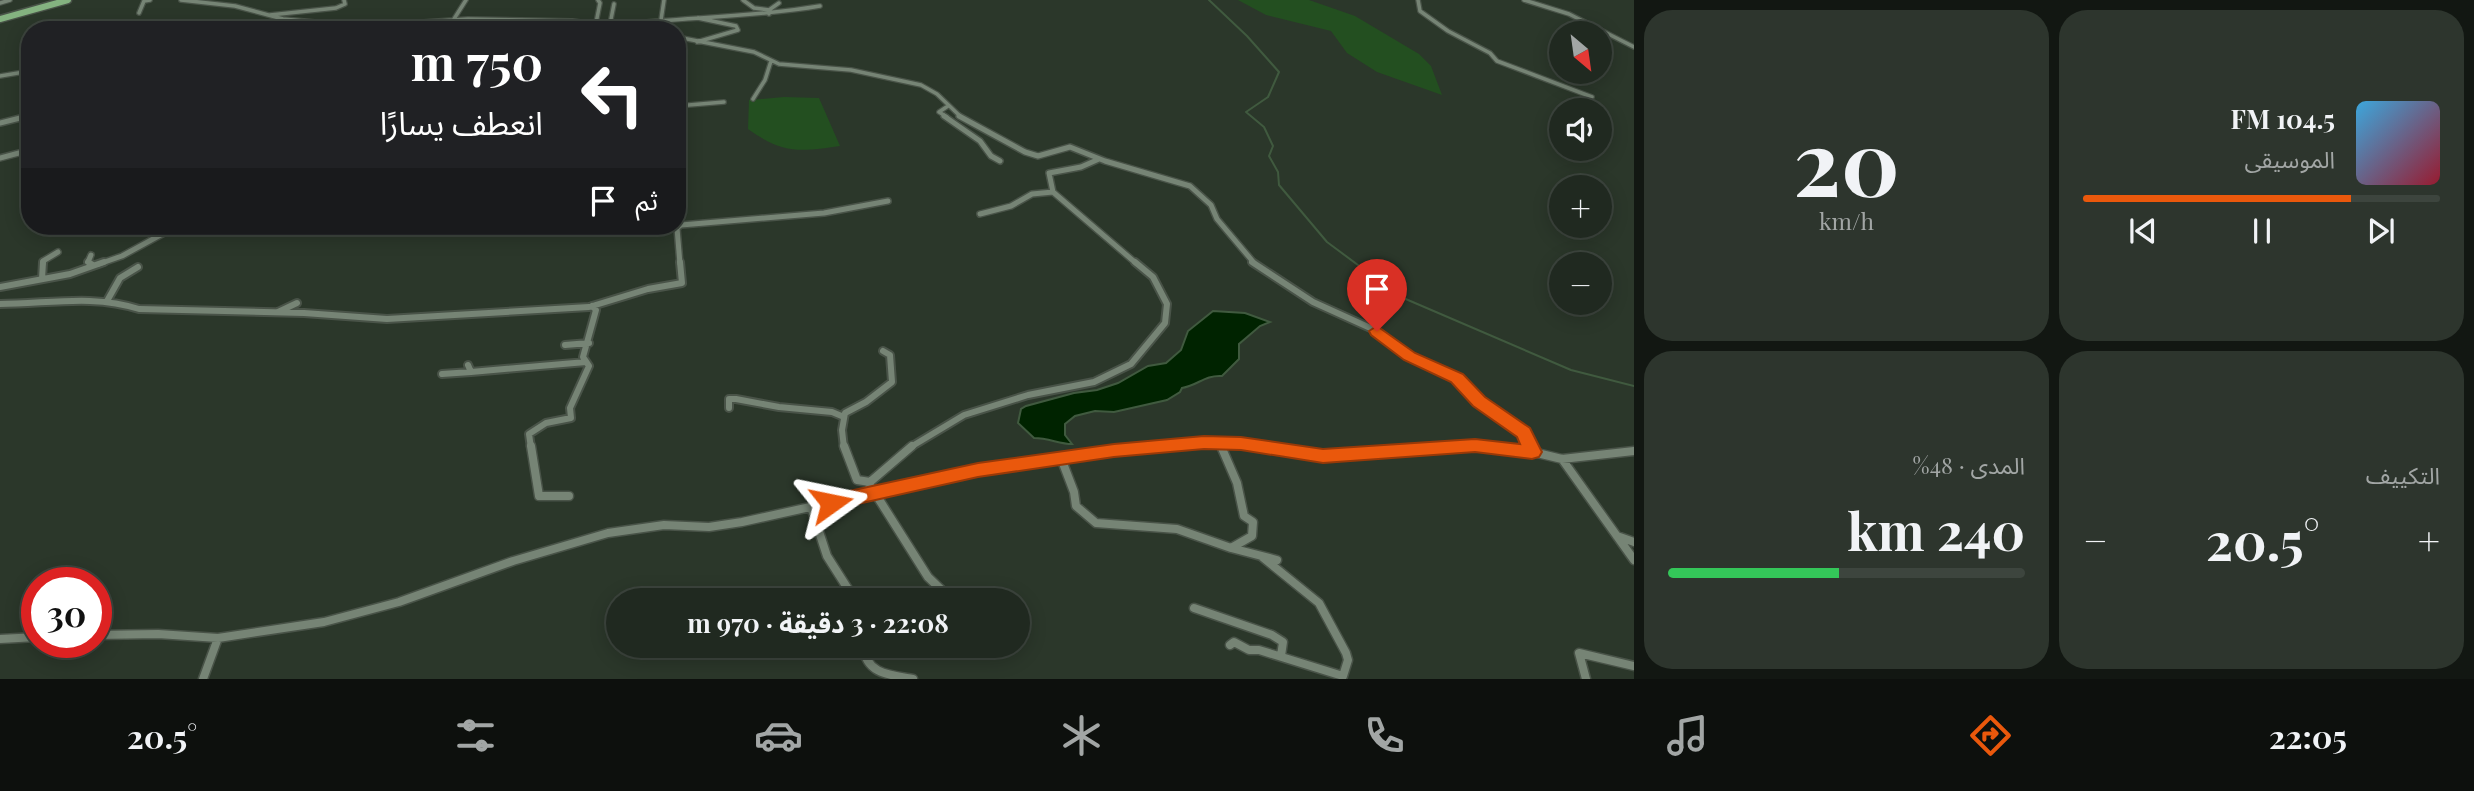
<!DOCTYPE html>
<html lang="ar">
<head>
<meta charset="utf-8">
<style>
	body { margin:0; font-family:"Playfair Display","Noto Sans Arabic",serif; background:#2d352d; color:#f1f3f6; direction:rtl; height:100vh; display:flex; flex-direction:column; font-size:26px; white-space:nowrap }
	* { box-sizing:border-box; margin:0 }
	p { font-size:23px; color:#a2a6a5 }
	.icon { flex:none; width:38px; height:38px; fill:none; stroke:currentColor; stroke-width:2; stroke-linecap:round; stroke-linejoin:round }
	.map { position:relative; flex:1; overflow:hidden; direction:ltr }
	.side { display:flex; flex-direction:column; gap:10px; padding:10px; background:#121712; width:840px }
	.side>* { flex:none }
	.guide { position:absolute; left:21px; top:21px; width:665px; height:214px; border-radius:28px; box-shadow:0 4px 18px #0003,0 0 0 2px #3d453e; direction:rtl; background:#202124; color:#fff; overflow:hidden }
	.needle { width:46px; rotate:151deg }
	.fabs { position:absolute; left:1549px; top:21px; display:grid; gap:14px }
	.fabs a { display:grid; place-items:center; width:63px; height:63px; border-radius:50%; background:#202920; box-shadow:0 4px 18px #0003,0 0 0 2px #3d453e; font-size:35px }
	.speed { position:absolute; left:21px; top:567px; display:flex; gap:14px; font-size:35px; font-weight:700; text-align:center }
	.speed>* { display:grid; place-content:center; width:91px; height:91px; border-radius:50%; background:#202920; box-shadow:0 4px 18px #0003,0 0 0 2px #3d453e; line-height:1 }
	.speed .limit { border:10px solid #d22; background:#fff; color:#111 }
	.pin { position:absolute; display:grid; place-items:center; width:60px; height:60px; color:#fff; margin:-72px -30px; border-radius:50% 50% 50% 0; rotate:-45deg; box-shadow:0 0 7px #0007 }
	.pin .icon { rotate:45deg }
	.me { position:absolute; width:77px; margin:-38px; rotate:78deg; stroke-linejoin:round; filter:drop-shadow(0 0 5px #0008) }
	.turn { display:flex; align-items:center; gap:24px; height:147px; padding:0 28px; font-size:32px }
	.turn .icon { width:91px; height:91px; stroke-width:2.5 }
	.turn b { display:block; font-size:49px; line-height:60px }
	.then { display:flex; align-items:center; height:66px; padding:0 28px; background:#0003; gap:14px; font-size:26px }
	.big { font-size:52px; font-weight:700; line-height:1.1 }
	.side .tile { flex:1; display:flex; flex-direction:column; justify-content:center; gap:10px; min-width:0; padding:0 24px; border-radius:28px; background:#2d352d }
	.side .dial { align-items:center; gap:0 }
	.dial b { font-size:91px; line-height:1 }
	.song { display:flex; align-items:center; gap:21px }
	.cover { width:84px; height:84px; border-radius:10px; background:linear-gradient(135deg,hsl(200 70% 55%),hsl(350 70% 35%)) }
	.played { height:7px; border-radius:4px; background:linear-gradient(90deg,#ea580c 75%,#3d453e 75%) }
	.keys { display:flex; justify-content:space-around; direction:ltr }
	.heat { display:flex; justify-content:space-between; align-items:center; font-size:38px; direction:ltr }
	.charge { height:10px; border-radius:5px; background:linear-gradient(90deg,#34c759 48%,#3d453e 0) }
	.side .tiles { flex:1; display:grid; gap:10px; grid-template-columns:repeat(2,1fr) }
	.trip { position:absolute; left:606px; top:588px; width:424px; height:70px; border-radius:35px; background:#202920; box-shadow:0 4px 18px #0003,0 0 0 2px #3d453e; font-weight:700; line-height:70px; text-align:center; direction:rtl }
	.tab-bar { display:flex; height:112px; justify-content:space-around; align-items:center; background:#0d100d; color:#a2a6a5 }
	.tab-bar .icon { width:49px; height:49px }
	.tab-bar .selected { color:#ea580c }
	.tab-bar b { font-size:32px; color:#f1f3f6 }
	main { display:flex; flex:1; min-height:0 }
	.map>svg:first-child { display:block }
	.green { fill:#234f20 }
	.water { fill:#002300; stroke:#405a3f; stroke-width:2 }
	.lines { fill:none; stroke-linecap:round; stroke-linejoin:round }
	.stream { stroke:#405a3f; stroke-width:2 }
	.street-far3-casing { stroke:#495348; stroke-width:6 }
	.street-far2-casing { stroke:#495348; stroke-width:8 }
	.street-far1-casing { stroke:#495348; stroke-width:10 }
	.street-casing { stroke:#495348; stroke-width:11 }
	.primary-casing { stroke:#495348; stroke-width:9 }
	.street-far3 { stroke:#768475; stroke-width:3.5 }
	.street-far2 { stroke:#768475; stroke-width:5 }
	.street-far1 { stroke:#768475; stroke-width:6 }
	.street { stroke:#768475; stroke-width:8 }
	.primary { stroke:#84b280; stroke-width:6 }
	.route { fill:#ea580c; stroke:#983908; stroke-width:2 }
</style>
</head>
<body>
<main>
<section class="side">
<div class="tiles">
<div class="tile">
<div class="song"><i class="cover"></i><div><b>104.5 FM</b><p>الموسيقى</p></div></div>
<div class="played"></div>
<div class="keys"><svg class="icon" aria-label="previous" viewBox="0 0 24 24"><path d="M18 5L8 12l10 7zM5 5v14"/></svg><svg class="icon" aria-label="pause" viewBox="0 0 24 24"><path d="M8 5v14M16 5v14"/></svg><svg class="icon" aria-label="next" viewBox="0 0 24 24"><path d="M6 5l10 7-10 7zM19 5v14"/></svg></div>
</div>
<div class="tile dial"><b>20</b><p>km/h</p></div>
<div class="tile"><p>التكييف</p>
<div class="heat"><a>−</a><b class="big">20.5°</b><a>+</a></div>
</div>
<div class="tile"><p>المدى · 48%</p><b class="big">240 km</b><div class="charge"></div></div>
</div>
</section>
<div class="map">
<svg width="1634" height="679" viewBox="0 0 1634 679">
	<rect width="100%" height="100%" fill="#2b372a"/>
	<path class="green" d="M 1238,0 L 1309,0 L 1355,16 L 1419,54 L 1431,66 L 1442,95 L 1377,72 L 1347,53 L 1331,31 L 1266,15 Z
		M 784,97 L 819,98 L 840,146 C 799,152 783,154 748,129 L 749,100 Z"/>
	<path class="water" d="M 1213,311 L 1245,313 L 1270,322 L 1260,326 L 1239,344 L 1239,359 L 1222,376 C 1204,375 1199,385 1182,388 L 1180,392 L 1167,400 L 1114,412 L 1095,411 L 1075,416 L 1065,424 L 1065,435 L 1072,444 C 1059,444 1049,438 1034,438 L 1018,423 L 1021,409 L 1026,406 L 1074,393 L 1097,390 L 1118,383 L 1148,366 L 1166,363 L 1181,350 L 1188,331 Z"/>
	<g class="lines">
		<path class="stream" d="M 1209,0 L 1247,36 L 1279,72 L 1268,97 L 1246,112 L 1264,127 L 1273,146 L 1269,156 L 1278,172 L 1279,185 L 1327,242 L 1401,297 L 1571,370 L 1634,386"/>
		<g class="street-far3-casing">
			<path id="street-far3" d="M 181,0 L 235,6 L 283,19 L 325,23 L 394,24 L 468,19 L 572,21 L 642,30
				M 743,0 L 754,8 L 769,10 L 769,14
				M 1418,0 L 1420,11 L 1448,31 L 1490,53 L 1497,61 L 1592,97
				M 1524,0 L 1569,14 L 1634,47
				M 0,3 L 10,0
				M 769,10 L 779,3
				M 139,13 L 144,1 L 150,0
				M 270,15 L 336,8 L 345,4 L 344,0
				M 454,19 L 466,0
				M 661,20 L 664,0
				M 551,22 L 562,30
				M 596,23 L 600,3 L 598,0
				M 610,24 L 614,4
				M 624,24 C 689,17 755,17 820,6
				M 288,30 L 326,26
				M 677,37 L 754,52 L 779,64 L 851,70 L 921,85 L 937,94 L 961,117
				M 697,42 L 738,30 L 736,26 L 698,18
				M 0,76 L 30,71
				M 677,86 L 685,85
				M 753,99 L 765,80 L 771,61
				M 677,106 L 724,102
				M 23,117 L 28,116
				M 947,117 L 939,112 L 948,106"/>
		</g>
		<g class="street-far2-casing">
			<path id="street-far2" d="M 944,116 L 980,141 L 991,156 L 1000,161
				M 959,116 L 1025,152 L 1038,156 L 1070,147 L 1105,161 L 1190,186 L 1211,205 L 1217,219 L 1255,264
				M 0,123 L 28,116
				M 677,129 L 683,127
				M 0,158 L 30,150
				M 1099,159 L 1081,167 L 1049,173 L 1053,192 L 1137,264
				M 980,214 L 1011,206 L 1032,194 L 1053,192
				M 155,226 L 156,236
				M 91,255 L 88,262 L 91,264
				M 43,264 L 43,261 L 58,252
				M 99,264 L 122,256 L 177,226
				M 680,264 L 677,228 L 681,225 L 824,213 L 888,201"/>
		</g>
		<g class="street-far1-casing">
			<path id="street-far1" d="M 88,262 L 93,265
				M 1252,262 L 1313,302 L 1377,331 L 1409,356 L 1457,378 L 1479,402 L 1524,433 L 1531,448
				M 42,279 L 43,262
				M 0,287 L 70,274 L 104,262
				M 107,301 L 120,278 L 138,267
				M 0,304 C 47,304 93,294 139,309 L 304,313 L 387,319 L 589,307 L 648,289 L 682,283 L 680,262
				M 278,312 L 297,303
				M 565,345 L 589,343
				M 468,365 L 471,372 L 586,362
				M 442,374 L 471,372
				M 729,408 L 729,399 L 736,399 L 779,407 L 832,412 L 844,417
				M 1220,443 L 1222,448
				M 531,448 L 529,434 L 546,423 L 571,418 L 570,408 L 589,366 L 583,357 L 596,310 L 592,306
				M 844,448 L 842,430 L 845,413 L 866,402 L 892,382 L 890,355 L 883,351
				M 909,448 L 964,415 L 1028,395 L 1094,382 L 1131,364 L 1165,323 L 1167,304 L 1153,277 L 1135,262
				M 1136,448 C 1183,444 1226,441 1273,448
				M 1443,448 L 1495,448"/>
		</g>
		<g class="street-casing">
			<path id="street" d="M 531,446 L 539,496 L 569,496
				M 844,446 L 857,480 L 870,482
				M 1221,446 L 1237,483 L 1244,516 L 1253,522 L 1252,536 L 1231,548 L 1277,560
				M 1262,446 L 1323,456 L 1470,446
				M 1478,446 L 1533,452 L 1562,459 L 1634,451
				M 1530,446 L 1533,452
				M 1061,458 L 1074,492 L 1076,506 L 1096,523 L 1177,529 L 1231,548
				M 1562,459 L 1634,560
				M 875,493 L 928,577 L 952,600
				M 869,494 L 870,482 L 912,446
				M 811,507 L 827,556 L 855,600
				M 1617,536 L 1634,542
				M 1194,608 L 1272,635 L 1283,642 L 1281,656
				M 96,635 L 158,634 L 218,638 L 324,622 L 399,602 L 513,561 L 608,533 L 664,525 L 709,527 L 742,522 L 978,470 L 1155,446
				M 0,639 L 37,637
				M 1230,645 L 1234,642 L 1249,650 L 1259,650 L 1343,676 L 1348,660 L 1346,653 L 1319,603 L 1261,556
				M 863,646 C 866,674 889,675 913,679
				M 203,679 L 218,638
				M 1586,679 L 1579,653 L 1634,666"/>
		</g>
		<g class="primary-casing">
			<path id="primary" d="M 0,19 L 68,0"/>
		</g>
		<use href="#street-far3" class="street-far3"/>
		<use href="#street-far2" class="street-far2"/>
		<use href="#street-far1" class="street-far1"/>
		<use href="#street" class="street"/>
		<use href="#primary" class="primary"/>
	</g>
	<path class="route" d="M 1377,326 L 1415,353 L 1463,374 L 1485,397 L 1530,428 L 1542,452 L 1539,457 L 1532,459 L 1475,452 L 1323,463 L 1241,450 L 1204,449 L 1114,457 L 978,477 L 831,510 L 824,508 L 821,503 L 824,497 L 831,495 L 978,463 L 1114,444 L 1204,436 L 1241,437 L 1323,449 L 1475,439 L 1520,444 L 1517,437 L 1473,406 L 1451,382 L 1404,360 L 1371,335 L 1369,331 Z"/>
</svg>
<div class="fabs">
<a><svg class="needle" viewBox="-14 -14 28 28"><path d="M0-13l5 13h-10z" fill="#e53935"/><path d="M0 13l5-13h-10z" fill="#a2a6a5"/></svg></a>
<a><svg class="icon" aria-label="sound" viewBox="0 0 24 24"><path d="M4 9h4l5-4v14l-5-4H4zM17 9q2 3 0 6"/></svg></a>
<a>+</a>
<a>−</a>
</div>
<div class="speed"><div class="limit">30</div></div>
<div class="pin" style="left:1377px;top:331px;background:#d93025"><svg class="icon" aria-label="arrive" viewBox="0 0 24 24"><path d="M6 21V4h12l-3 4 3 4H6"/></svg></div>
<svg class="me" style="left:831px;top:503px" viewBox="-20 -20 40 40"><path d="M0-17L14 15 0 8-14 15z" fill="#ea580c" stroke="#fff" stroke-width="4"/></svg>
<div class="trip">22:08 · 3 دقيقة · 970 m</div>
<div class="guide">
<div class="turn"><svg class="icon" aria-label="left" viewBox="0 0 24 24"><path d="M17 20v-9H6M10 6l-5 5 5 5"/></svg><div><b>750 m</b>انعطف يسارًا</div></div>
<div class="then">ثم<svg class="icon" aria-label="arrive" viewBox="0 0 24 24"><path d="M6 21V4h12l-3 4 3 4H6"/></svg></div>
</div>
</div>
</main>
<nav class="tab-bar">
<b>22:05</b>
<svg class="icon selected" aria-label="directions" viewBox="0 0 24 24"><path d="M12 3l9 9-9 9-9-9zM9 14v-3h6M13 9l2 2-2 2"/></svg>
<svg class="icon" aria-label="music" viewBox="0 0 24 24"><path d="M9 18V5l10-2v13"/><circle cx="6" cy="18" r="3"/><circle cx="16" cy="16" r="3"/></svg>
<svg class="icon" aria-label="phone" viewBox="0 0 24 24"><path d="M5 4h4l2 5-3 2q2 4 5 5l2-3 5 2v4C11 20 4 13 5 4z"/></svg>
<svg class="icon" aria-label="climate" viewBox="0 0 24 24"><path d="M12 3v18M4 7l16 10M4 17L20 7"/></svg>
<svg class="icon" aria-label="car" viewBox="0 0 24 24"><path d="M5 17H2v-5l4-1 3-4h7l3 4 3 1v5h-3M9 17h6M6 11h13"/><circle cx="7" cy="17" r="2"/><circle cx="17" cy="17" r="2"/></svg>
<svg class="icon" aria-label="filters" viewBox="0 0 24 24"><path d="M4 7h16M4 17h16"/><circle cx="9" cy="7" r="2"/><circle cx="15" cy="17" r="2"/></svg>
<b>20.5°</b>
</nav>
</body>
</html>
